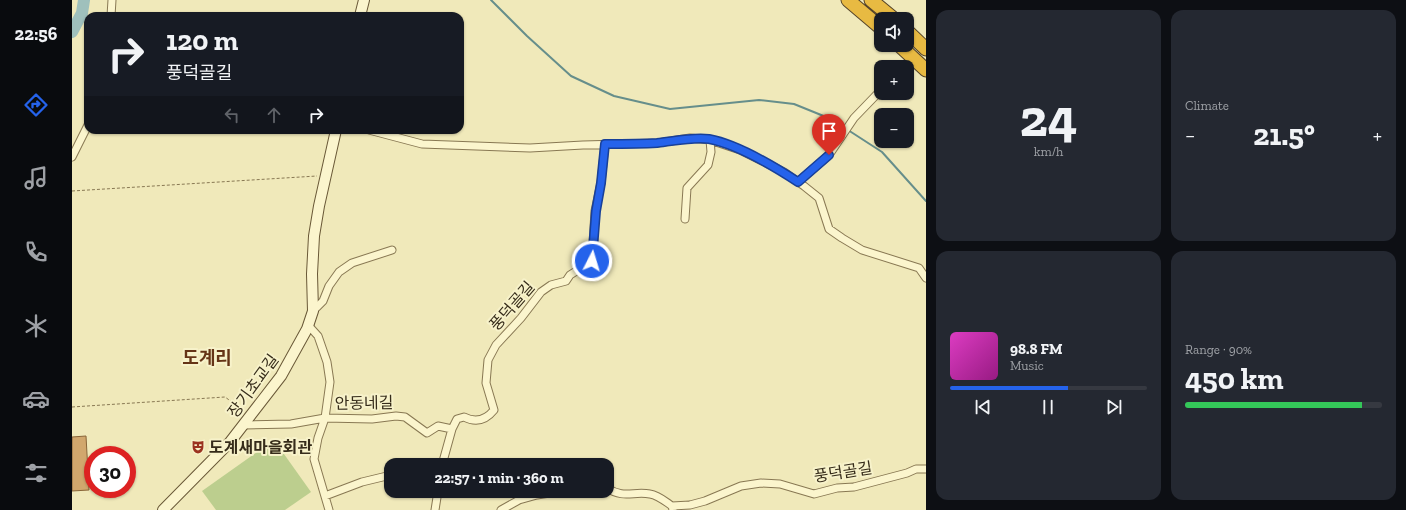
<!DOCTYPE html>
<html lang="en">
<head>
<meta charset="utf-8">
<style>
	body { margin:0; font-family:"Zilla Slab","Noto Sans KR",serif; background:#242831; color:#f1f3f6; height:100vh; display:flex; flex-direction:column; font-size:15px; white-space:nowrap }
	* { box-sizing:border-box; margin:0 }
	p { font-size:13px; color:#9ea1a6 }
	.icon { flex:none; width:22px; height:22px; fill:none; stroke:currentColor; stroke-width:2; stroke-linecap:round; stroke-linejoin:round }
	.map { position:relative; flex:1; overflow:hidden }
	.side { display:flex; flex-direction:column; gap:10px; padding:10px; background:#0d0f14; width:480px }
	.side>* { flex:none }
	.hud { position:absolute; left:12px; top:12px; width:380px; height:122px; border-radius:12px; box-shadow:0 1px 3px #0004; background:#171b24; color:#f1f3f6; overflow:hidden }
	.controls { position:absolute; left:802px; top:12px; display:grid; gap:8px }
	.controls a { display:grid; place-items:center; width:40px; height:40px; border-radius:8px; background:#171b24; box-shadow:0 1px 3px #0004; font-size:20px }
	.speed { position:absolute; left:12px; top:446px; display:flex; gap:8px; font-size:20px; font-weight:700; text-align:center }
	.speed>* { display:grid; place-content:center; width:52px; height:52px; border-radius:50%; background:#171b24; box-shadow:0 1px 3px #0004; line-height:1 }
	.speed .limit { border:6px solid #d22; background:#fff; color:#111 }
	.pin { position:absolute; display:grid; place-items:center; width:34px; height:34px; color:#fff; margin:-41px -17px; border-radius:50% 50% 50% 0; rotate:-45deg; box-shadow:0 0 4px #0007 }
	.pin .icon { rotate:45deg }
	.me { position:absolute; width:44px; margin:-22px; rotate:5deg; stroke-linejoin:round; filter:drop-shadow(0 0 3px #0008) }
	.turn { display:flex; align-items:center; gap:14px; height:84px; padding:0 16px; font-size:18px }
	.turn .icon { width:52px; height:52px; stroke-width:2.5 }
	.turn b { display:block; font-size:28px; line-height:34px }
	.lanes { display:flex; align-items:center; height:38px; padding:0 16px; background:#0003; justify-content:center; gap:20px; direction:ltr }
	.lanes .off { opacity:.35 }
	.big { font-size:30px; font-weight:700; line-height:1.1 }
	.side .tile { flex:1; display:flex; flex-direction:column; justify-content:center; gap:6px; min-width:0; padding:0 14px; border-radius:12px; background:#242831 }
	.side .dial { align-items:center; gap:0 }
	.dial b { font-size:52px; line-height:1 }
	.song { display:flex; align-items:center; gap:12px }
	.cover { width:48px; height:48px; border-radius:6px; background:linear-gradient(135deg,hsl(310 70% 55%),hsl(310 70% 35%)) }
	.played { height:4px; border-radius:2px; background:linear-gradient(90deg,#2563eb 60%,#363941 60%) }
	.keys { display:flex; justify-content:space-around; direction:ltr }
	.heat { display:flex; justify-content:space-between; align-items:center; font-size:22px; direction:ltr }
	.charge { height:6px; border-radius:3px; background:linear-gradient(90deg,#34c759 90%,#363941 0) }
	.side .tiles { flex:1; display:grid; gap:10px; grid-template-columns:repeat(2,1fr) }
	.trip { position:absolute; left:312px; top:458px; width:230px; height:40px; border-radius:12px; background:#171b24; box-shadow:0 1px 3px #0004; font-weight:700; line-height:40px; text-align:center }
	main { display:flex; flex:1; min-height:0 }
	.dock { display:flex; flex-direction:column; width:72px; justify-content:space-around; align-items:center; background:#090b0e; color:#9ea1a6 }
	.dock .icon { width:28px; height:28px }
	.dock .on { color:#2563eb }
	.dock b { font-size:18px; color:#f1f3f6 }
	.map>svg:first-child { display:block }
	.green { fill:#bcce8e }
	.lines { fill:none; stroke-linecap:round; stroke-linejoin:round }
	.stream { stroke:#668e8b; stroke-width:2 }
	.river { stroke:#9fc0bc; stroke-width:12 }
	.building { fill:#d1a76d; stroke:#886538 }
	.street-casing { stroke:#887853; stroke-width:9 }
	.secondary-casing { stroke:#695837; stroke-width:12 }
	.highway-casing { stroke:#554429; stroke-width:15 }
	.path { stroke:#887853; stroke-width:1; stroke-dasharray:3 2; stroke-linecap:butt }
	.street { stroke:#fbf5cd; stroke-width:7 }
	.secondary { stroke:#fbf5cd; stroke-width:10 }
	.highway { stroke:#e8ba42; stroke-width:13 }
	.route-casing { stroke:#184099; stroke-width:10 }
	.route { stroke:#2563eb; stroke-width:7 }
	.labels { text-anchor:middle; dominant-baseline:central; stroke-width:4; stroke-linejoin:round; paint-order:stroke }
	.street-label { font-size:16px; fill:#362c1a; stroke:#f7f2ca }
	.poi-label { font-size:16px; font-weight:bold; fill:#362c1a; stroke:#f7f2ca; text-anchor:start }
	.quarter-label { font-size:18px; font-weight:bold; fill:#653416; stroke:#f7f2ca }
</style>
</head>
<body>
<main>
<nav class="dock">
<b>22:56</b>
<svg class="icon on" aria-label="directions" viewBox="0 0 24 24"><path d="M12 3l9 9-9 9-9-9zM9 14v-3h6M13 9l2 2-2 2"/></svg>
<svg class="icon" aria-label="music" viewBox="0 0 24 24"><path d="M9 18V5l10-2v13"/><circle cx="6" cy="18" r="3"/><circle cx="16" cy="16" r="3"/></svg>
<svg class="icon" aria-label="phone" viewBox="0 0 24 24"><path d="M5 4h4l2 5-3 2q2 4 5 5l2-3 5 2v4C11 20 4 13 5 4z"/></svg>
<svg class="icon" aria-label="climate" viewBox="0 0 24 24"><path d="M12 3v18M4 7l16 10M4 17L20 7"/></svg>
<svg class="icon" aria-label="car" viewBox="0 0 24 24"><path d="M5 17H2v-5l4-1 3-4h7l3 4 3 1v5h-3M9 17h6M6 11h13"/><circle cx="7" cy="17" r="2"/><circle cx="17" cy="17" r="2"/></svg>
<svg class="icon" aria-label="filters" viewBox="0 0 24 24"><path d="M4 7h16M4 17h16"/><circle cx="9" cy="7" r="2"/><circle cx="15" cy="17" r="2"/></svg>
</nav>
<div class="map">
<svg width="854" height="510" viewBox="0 0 854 510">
	<rect width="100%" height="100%" fill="#f0e9ba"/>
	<path class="green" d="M 202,440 L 239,492 L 213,510 L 144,510 L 130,491 Z"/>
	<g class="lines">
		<path class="stream" d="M 419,0 L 455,36 L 499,76 L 542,96 L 598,109 L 687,100 L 722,104 L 759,119 L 810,152 L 854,201"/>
		<path class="river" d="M 0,32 L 10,13 L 12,0"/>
	</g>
	<path class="building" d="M 14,436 L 17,490 L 0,491 L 0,437 Z"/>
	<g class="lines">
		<g class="street-casing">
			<path id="street" d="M 39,16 L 40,0
				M 831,67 L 836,63
				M 297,130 L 350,144 L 458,148 L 511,145 L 586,143 L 618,138 L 638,140 L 668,150 L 712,172 L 732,186 L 747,198 L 757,229 L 770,238 L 790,250 L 847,268 L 854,278
				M 0,157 L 16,125
				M 726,182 L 757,155 L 782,118 L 809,90
				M 613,219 L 615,188 L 636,165 L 639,152 L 638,140
				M 241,311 L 251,301 L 257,286 L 267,272 L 280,263 L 320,250
				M 236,325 L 246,336 L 255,362 L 258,382 L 253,418 L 300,419 L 324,416 L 333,417 L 355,433 L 366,426 L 380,429 L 370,465
				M 171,425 L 219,424 L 253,418 L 246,438 L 242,459 L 257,510
				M 380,429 L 385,419 L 392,417 C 404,423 414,420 422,410 L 414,383 L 416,360 L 424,345 L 449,318 L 469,292 L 479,285 L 494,281 L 498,275 L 520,261 L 523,211 L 529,183 L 533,144
				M 535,488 C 552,499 561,491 578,494 C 586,495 594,502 600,506 L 601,510
				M 253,496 L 290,482 L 319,475
				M 600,506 L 618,505 L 633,501 L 669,486 L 689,483 L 708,484 L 742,494 L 765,488 L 782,487 L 835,473 L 844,469 L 854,469
				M 363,510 L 366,491
				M 429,510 L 447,500 L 465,495 L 490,491"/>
		</g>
		<g class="secondary-casing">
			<path id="secondary" d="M 288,16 L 292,0
				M 91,510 L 158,442 L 209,376 L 235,329 L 241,311 L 240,274 L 242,236 L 247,206 L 264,130"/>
		</g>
		<g class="highway-casing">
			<path id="highway" d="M 776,0 L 809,28
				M 799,0 L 822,19
				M 835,31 L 854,49
				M 827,45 L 854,70"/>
		</g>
		<path class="path" d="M 0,191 L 245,176
			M 0,407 L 153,397 L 171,410"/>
		<use href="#street" class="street"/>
		<use href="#secondary" class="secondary"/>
		<use href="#highway" class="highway"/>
	</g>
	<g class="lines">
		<g class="route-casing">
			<path id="route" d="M 520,261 L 524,211 L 529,183 L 533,144 C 550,144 568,144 585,143 C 603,141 620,137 637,139 C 664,144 703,167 726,182 L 757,155"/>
		</g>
		<use href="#route" class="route"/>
	</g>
	<defs>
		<g id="theatre-bare" transform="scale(1.08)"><path d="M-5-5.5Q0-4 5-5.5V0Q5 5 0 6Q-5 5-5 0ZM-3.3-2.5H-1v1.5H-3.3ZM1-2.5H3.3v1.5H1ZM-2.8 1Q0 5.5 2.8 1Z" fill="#9b3320" stroke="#f7f2ca" stroke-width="2.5" paint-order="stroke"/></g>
	</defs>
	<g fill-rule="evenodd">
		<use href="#theatre-bare" x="126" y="447"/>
	</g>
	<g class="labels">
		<g class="street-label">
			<text transform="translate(440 306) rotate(-49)">풍덕골길</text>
			<text transform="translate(181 386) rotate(-54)">장기초교길</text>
			<text transform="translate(292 403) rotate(-1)">안동네길</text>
			<text transform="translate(771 472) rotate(-9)">풍덕골길</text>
		</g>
		<g class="poi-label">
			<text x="137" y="447">도계새마을회관</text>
		</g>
		<g class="quarter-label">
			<text x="135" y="358">도계리</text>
		</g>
	</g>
</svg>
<div class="controls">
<a><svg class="icon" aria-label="sound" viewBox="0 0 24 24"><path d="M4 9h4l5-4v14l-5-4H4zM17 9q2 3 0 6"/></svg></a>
<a>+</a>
<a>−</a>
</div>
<div class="speed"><div class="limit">30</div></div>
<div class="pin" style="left:757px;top:155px;background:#d93025"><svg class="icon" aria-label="arrive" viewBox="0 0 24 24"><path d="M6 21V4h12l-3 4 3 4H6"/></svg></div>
<svg class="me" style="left:520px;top:261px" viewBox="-20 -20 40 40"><circle r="17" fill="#2563eb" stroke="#fff" stroke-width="3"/><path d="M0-11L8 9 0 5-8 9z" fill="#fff"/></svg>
<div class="trip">22:57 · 1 min · 360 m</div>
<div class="hud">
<div class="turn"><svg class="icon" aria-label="right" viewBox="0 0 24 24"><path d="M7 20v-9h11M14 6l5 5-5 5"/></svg><div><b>120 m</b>풍덕골길</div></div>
<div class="lanes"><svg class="icon off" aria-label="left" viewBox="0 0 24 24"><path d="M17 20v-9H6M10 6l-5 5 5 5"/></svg><svg class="icon off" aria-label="ahead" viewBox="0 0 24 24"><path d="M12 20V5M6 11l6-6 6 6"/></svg><svg class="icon" aria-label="right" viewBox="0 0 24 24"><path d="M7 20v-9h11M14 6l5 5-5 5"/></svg></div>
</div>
</div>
<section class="side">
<div class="tiles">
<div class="tile dial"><b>24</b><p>km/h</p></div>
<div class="tile"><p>Climate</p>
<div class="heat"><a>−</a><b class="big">21.5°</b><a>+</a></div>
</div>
<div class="tile">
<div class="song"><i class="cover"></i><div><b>98.8 FM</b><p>Music</p></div></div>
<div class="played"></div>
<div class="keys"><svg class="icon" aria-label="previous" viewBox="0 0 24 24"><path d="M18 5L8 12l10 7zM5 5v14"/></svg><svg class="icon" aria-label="pause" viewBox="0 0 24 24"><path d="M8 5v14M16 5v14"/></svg><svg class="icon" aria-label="next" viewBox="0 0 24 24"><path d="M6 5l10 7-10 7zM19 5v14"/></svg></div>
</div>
<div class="tile"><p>Range · 90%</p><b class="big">450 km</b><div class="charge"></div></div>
</div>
</section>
</main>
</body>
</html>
